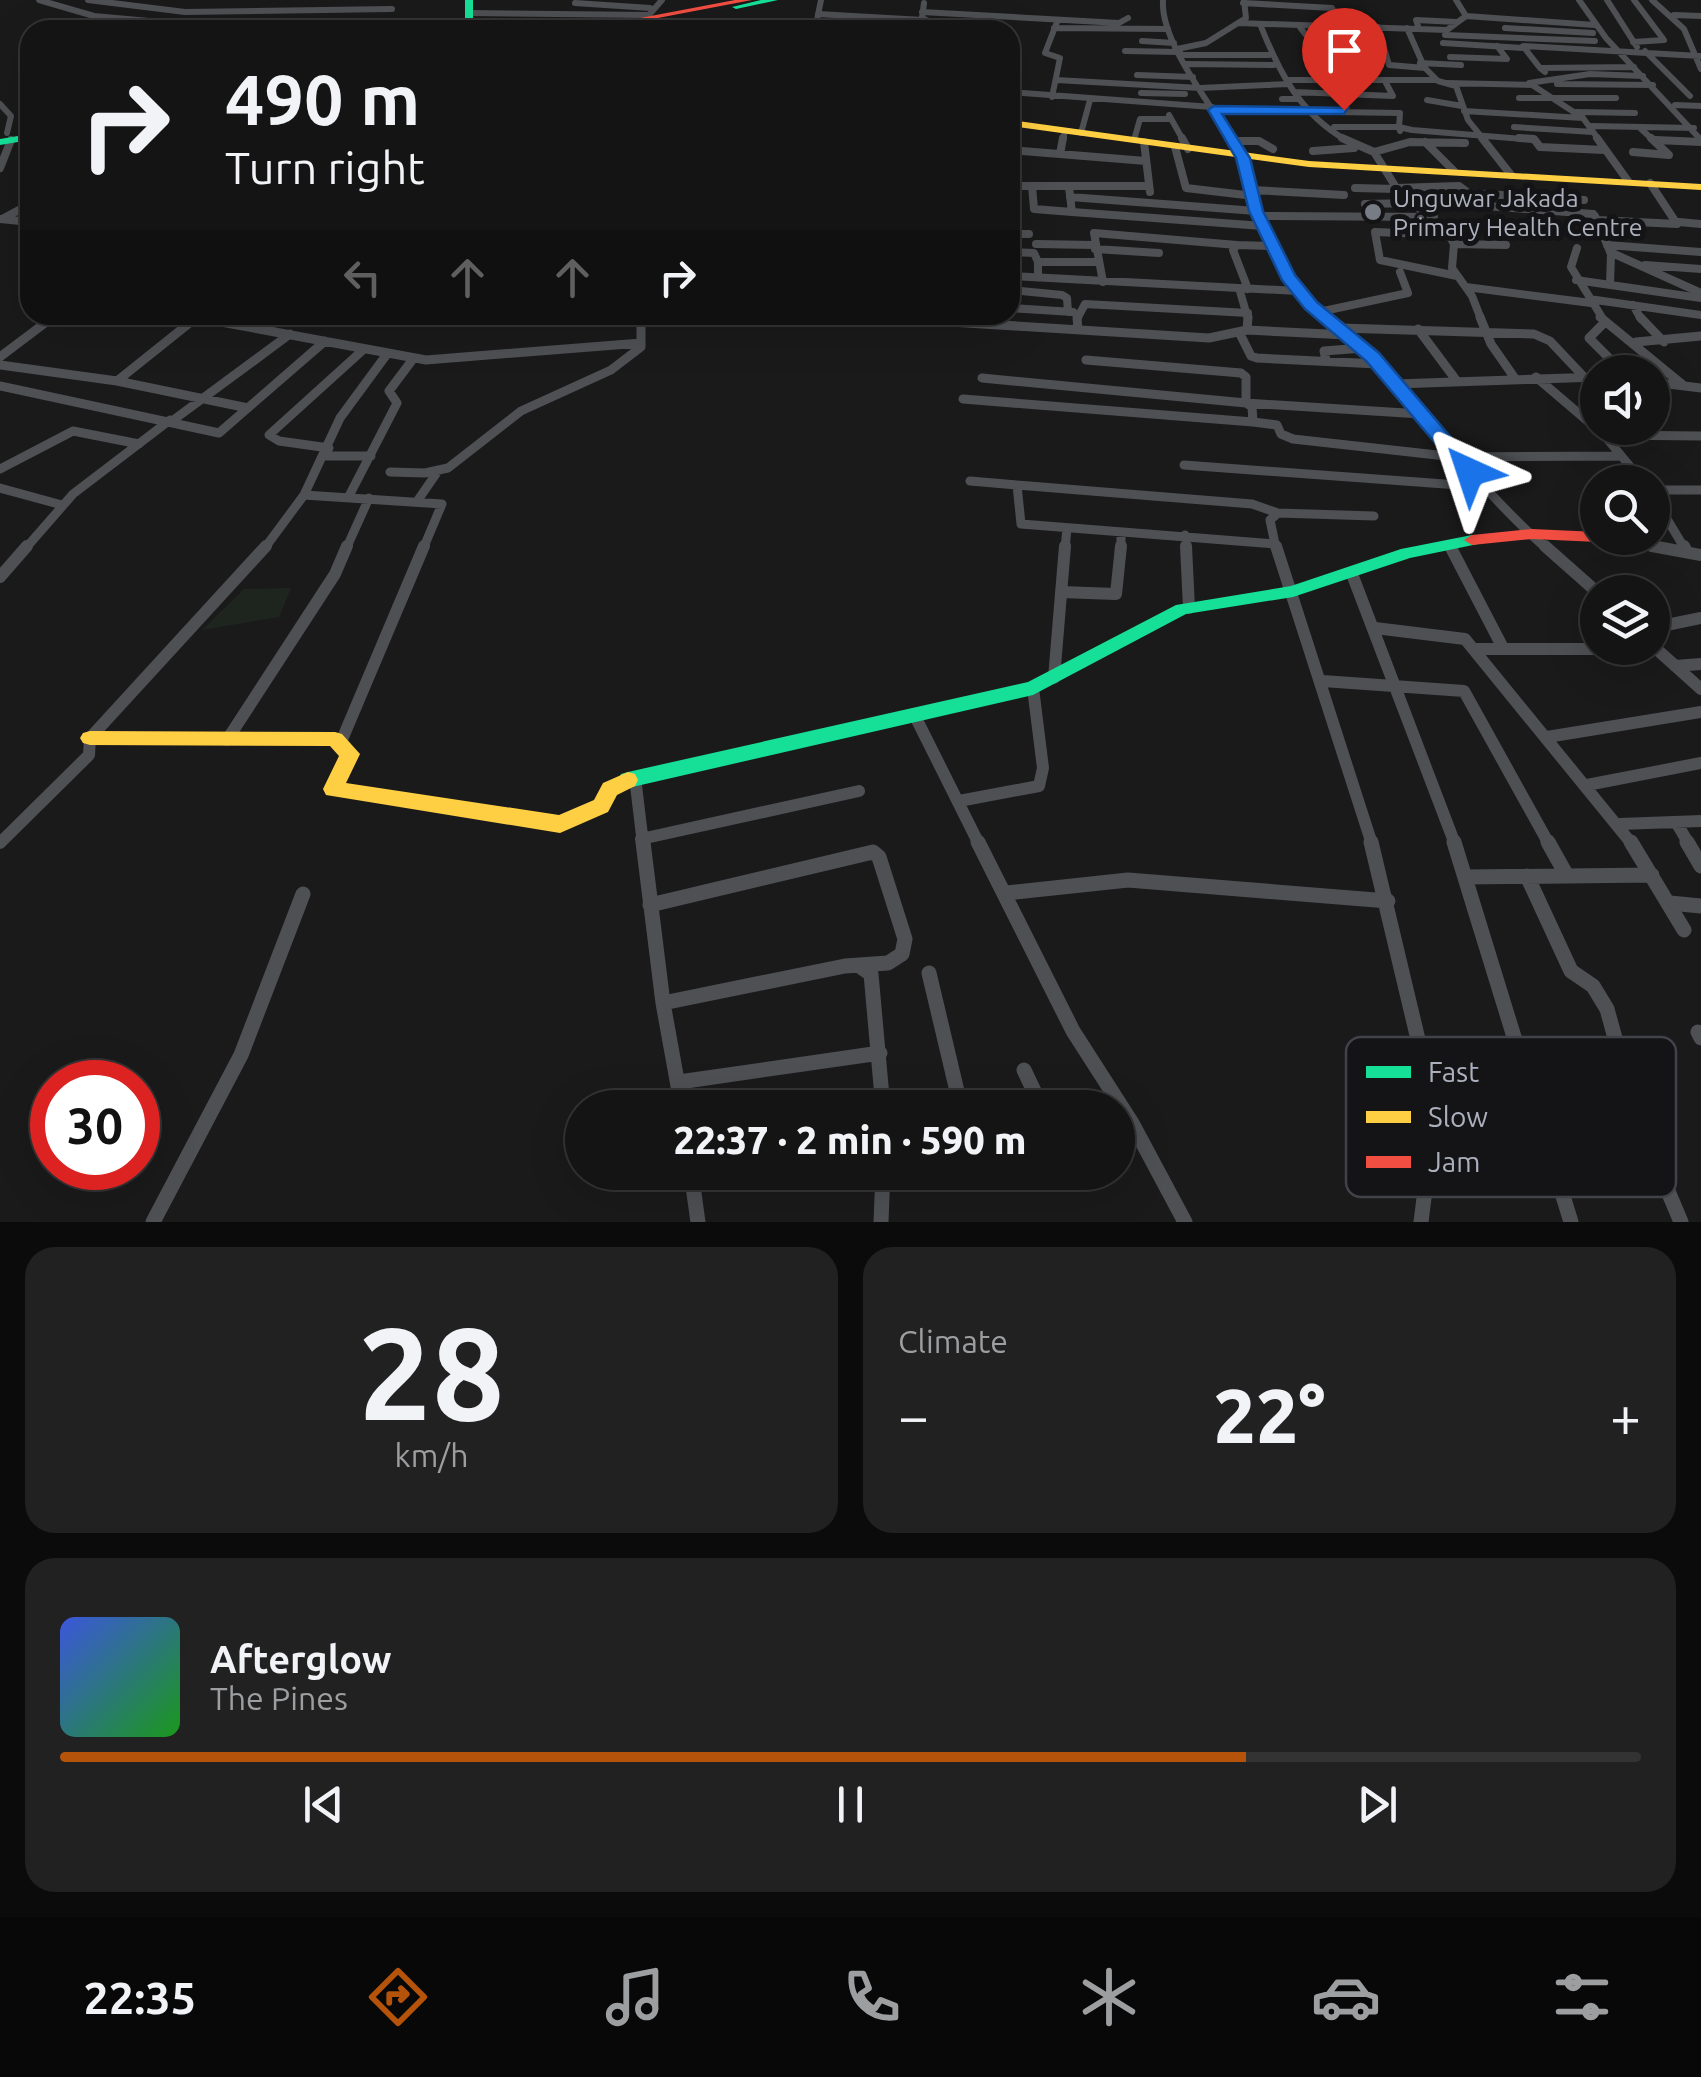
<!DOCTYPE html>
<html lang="en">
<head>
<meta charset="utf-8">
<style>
	body { margin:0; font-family:Ubuntu,sans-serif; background:#212122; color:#f1f3f6; height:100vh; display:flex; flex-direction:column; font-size:38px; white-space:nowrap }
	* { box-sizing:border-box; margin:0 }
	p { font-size:32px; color:#9d9ea0 }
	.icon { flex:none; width:55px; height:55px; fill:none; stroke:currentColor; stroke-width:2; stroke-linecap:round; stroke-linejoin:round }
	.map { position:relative; height:1222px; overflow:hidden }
	.details { display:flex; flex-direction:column; gap:25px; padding:25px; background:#0b0b0b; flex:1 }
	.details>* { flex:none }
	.banner { position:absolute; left:20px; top:20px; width:1000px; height:305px; border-radius:30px; box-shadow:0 10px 40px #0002,0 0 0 2px #333334; background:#141414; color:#f1f3f6; overflow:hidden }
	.controls { position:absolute; left:1580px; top:355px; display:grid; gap:20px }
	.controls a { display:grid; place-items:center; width:90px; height:90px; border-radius:50%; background:#141414; box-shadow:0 10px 40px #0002,0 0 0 2px #333334; font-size:50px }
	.speed { position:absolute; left:30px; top:1060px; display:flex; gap:20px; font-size:50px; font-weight:700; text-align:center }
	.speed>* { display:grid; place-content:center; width:130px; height:130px; border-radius:50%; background:#141414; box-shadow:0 10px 40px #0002,0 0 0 2px #333334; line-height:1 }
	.speed .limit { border:15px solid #d22; background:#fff; color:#111 }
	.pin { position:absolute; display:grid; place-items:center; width:85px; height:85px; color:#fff; margin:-102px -42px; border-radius:50% 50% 50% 0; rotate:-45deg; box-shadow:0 0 10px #0007 }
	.pin .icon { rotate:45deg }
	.me { position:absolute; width:110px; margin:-55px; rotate:318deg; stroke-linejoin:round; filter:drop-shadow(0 0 8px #0008) }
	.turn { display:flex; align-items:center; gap:35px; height:210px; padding:0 40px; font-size:45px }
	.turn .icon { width:130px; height:130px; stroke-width:2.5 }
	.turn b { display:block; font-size:70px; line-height:85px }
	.lanes { display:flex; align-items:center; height:95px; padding:0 40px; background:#0003; justify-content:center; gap:50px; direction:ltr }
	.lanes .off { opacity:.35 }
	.big { font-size:75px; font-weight:800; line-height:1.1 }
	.details .tile { flex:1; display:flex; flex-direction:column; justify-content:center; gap:15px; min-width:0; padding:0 35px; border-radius:30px; background:#212122 }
	.details .dial { align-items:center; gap:0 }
	.dial b { font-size:130px; line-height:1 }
	.song { display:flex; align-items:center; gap:30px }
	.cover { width:120px; height:120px; border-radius:15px; background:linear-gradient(135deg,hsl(230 70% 55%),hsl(120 70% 35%)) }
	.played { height:10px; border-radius:5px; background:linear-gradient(90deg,#b45309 75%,#333334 75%) }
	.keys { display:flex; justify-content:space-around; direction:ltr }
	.heat { display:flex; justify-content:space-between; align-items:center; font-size:55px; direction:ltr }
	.details .tiles { flex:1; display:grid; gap:25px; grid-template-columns:1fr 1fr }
	.tile:last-child { grid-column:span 2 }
	.trip { position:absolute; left:565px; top:1090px; width:570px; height:100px; border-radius:50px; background:#141414; box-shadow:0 10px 40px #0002,0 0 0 2px #333334; font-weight:800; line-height:100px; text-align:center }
	.dock { display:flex; height:160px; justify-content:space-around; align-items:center; background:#080808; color:#9d9ea0 }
	.dock .icon { width:70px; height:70px }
	.dock .on { color:#b45309 }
	.dock b { font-size:45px; color:#f1f3f6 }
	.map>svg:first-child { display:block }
	.green { fill:#1e251f }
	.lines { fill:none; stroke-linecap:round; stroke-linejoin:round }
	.street-far4 { stroke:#4e5054; stroke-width:6 }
	.street-far3 { stroke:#4e5054; stroke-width:8 }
	.street-far2 { stroke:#4e5054; stroke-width:9 }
	.street-far1 { stroke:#4e5054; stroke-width:12 }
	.street { stroke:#4e5054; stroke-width:15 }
	.fast { fill:#16e098; fill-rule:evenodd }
	.slow { fill:#ffcf43; fill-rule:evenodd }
	.jam { fill:#f24e42; fill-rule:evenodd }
	.route { fill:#1a73e8; stroke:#114b97; stroke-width:2.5 }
	.poi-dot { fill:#787c84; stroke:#141417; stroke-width:4 }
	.labels { text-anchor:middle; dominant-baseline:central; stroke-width:10; stroke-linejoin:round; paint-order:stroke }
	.far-poi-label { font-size:25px; fill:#abb0bc; stroke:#141417; text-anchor:start }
	.key { fill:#141417; stroke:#414349; stroke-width:2.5 }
	.key-label { font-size:28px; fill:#abb0bc }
</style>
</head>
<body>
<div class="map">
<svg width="1701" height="1222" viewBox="0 0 1701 1222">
	<rect width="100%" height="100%" fill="#1a1a1b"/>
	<path class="green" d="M 291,588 L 279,617 L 202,630 L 244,589 Z"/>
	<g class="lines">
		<path class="street-far4" d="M 39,0 L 94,16 L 249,30
			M 88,0 L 185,12 L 392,9
			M 1163,0 C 1160,41 1211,105 1232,140
			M 1579,0 L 1606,38 L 1701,140
			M 1607,0 L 1637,47
			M 1652,0 L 1684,29 L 1701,69
			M 575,3 L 650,8
			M 924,3 L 922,18 L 935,24 L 935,30
			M 1243,3 L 1332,8 L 1340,27
			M 922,12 L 1119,23 L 1128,18
			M 468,13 L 649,15 L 662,0
			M 818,14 L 923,20
			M 1674,15 L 1701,16
			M 1466,16 L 1595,25
			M 1238,23 L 1447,30 L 1466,16 L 1456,0
			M 237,24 L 393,23
			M 1260,24 C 1279,72 1300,114 1346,140
			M 1299,26 L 1312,43 L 1318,79
			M 1378,27 L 1389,65 L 1425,68
			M 1054,28 L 1168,29
			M 1407,28 L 1422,62
			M 1505,28 L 1593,33
			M 1419,29 L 1416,20 L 1457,22
			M 815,30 L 821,0
			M 1445,35 L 1595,41
			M 1142,41 L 1174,43
			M 1633,42 L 1664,40 L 1634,0
			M 1443,43 L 1523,48
			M 1177,49 L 1206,43 L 1246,18 L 1244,0
			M 1125,51 L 1180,52
			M 1645,51 L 1690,96
			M 1183,55 L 1269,55
			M 1363,57 L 1354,36 L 1381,36
			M 1450,57 L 1507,59 L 1497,46
			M 1420,63 L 1438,81 L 1456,86 L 1468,120 L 1484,140
			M 1420,63 L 1461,65
			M 1186,64 L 1274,65
			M 1540,68 L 1523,46 L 1700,56
			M 1545,72 L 1540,68 L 1634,67
			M 1137,75 L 1193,77
			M 1056,80 L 1200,88 L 1289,84
			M 1288,80 L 1436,80
			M 1446,83 L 1534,85
			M 1557,84 L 1653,85
			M 1010,92 L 1212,107
			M 1294,92 L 1393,96 L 1386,83
			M 1141,93 L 1185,94
			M 1052,97 L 1060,58 L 1045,53 L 1057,22
			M 1519,98 L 1616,98
			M 1282,99 L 1298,99
			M 1427,100 L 1462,106
			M 0,104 L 11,116 L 7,133
			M 1675,105 L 1701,106
			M 1214,110 L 1400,113 L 1399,127 L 1412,130 L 1535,140
			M 1464,111 L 1583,118
			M 1576,112 L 1635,113
			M 1169,115 L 1183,140
			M 1591,126 L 1694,128
			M 1334,127 L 1399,127 L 1400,131
			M 1514,127 L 1593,132
			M 1640,128 L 1653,140
			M 1081,133 L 1090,100
			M 1063,140 L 1065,131
			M 1134,140 L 1140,119 L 1171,119
			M 1599,140 L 1583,118 L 1529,83 L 1590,74 L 1643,76
			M 1656,140 L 1666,140"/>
		<path class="street-far3" d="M 1182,138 L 1188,149
			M 1231,138 C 1245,162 1246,186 1256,211 C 1271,251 1297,291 1329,319
			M 1342,138 L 1374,152
			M 1482,138 L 1511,175
			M 1519,138 L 1534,139 L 1540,147 L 1604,150
			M 1597,138 L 1628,181
			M 1656,140 L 1701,142
			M 1233,141 L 1259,141 L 1273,149
			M 1144,142 L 1150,192
			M 1425,142 L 1454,171
			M 1465,143 L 1410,142 L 1374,152 L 1397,189 L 1449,235 L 1454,244 L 1452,268 L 1472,296 L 1481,319
			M 1175,147 L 1186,188 L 1254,196
			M 1010,150 L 1146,161
			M 1313,151 L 1354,148
			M 1633,152 L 1669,155 L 1651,138
			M 1060,154 L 1063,138
			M 0,168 L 11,140
			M 1010,186 L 1149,186
			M 1032,186 L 1034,209 L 1072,212
			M 1069,187 L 1072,212 L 1263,226
			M 1355,188 L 1397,189
			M 1396,188 L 1459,186 L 1486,206 L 1593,214
			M 1252,190 L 1344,195
			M 1469,193 L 1584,200
			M 1070,197 L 1256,211
			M 1365,204 L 1413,203
			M 1258,216 L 1434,217
			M 1595,216 L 1611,254 L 1610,284
			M 4,218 L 30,204
			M 0,219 L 30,222
			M 1597,220 L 1677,224 L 1650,183
			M 1679,222 L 1701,224
			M 1010,234 L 1029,234
			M 1449,235 L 1375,232 L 1380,260 L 1457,276
			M 1036,244 L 1094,245
			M 1454,244 L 1506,245
			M 1607,245 L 1701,252
			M 1577,248 L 1571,267 L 1603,319
			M 1095,249 L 1159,253
			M 1010,252 L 1034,253 L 1038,262
			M 1610,252 L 1701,293
			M 1645,265 L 1701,269
			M 1010,276 L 1298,291
			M 1038,278 L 1038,262 L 1098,262
			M 1576,280 L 1701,298
			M 1103,282 L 1094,233 L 1237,245
			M 1466,287 L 1591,303
			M 1239,288 L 1248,319
			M 1248,289 L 1233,250 L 1237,245 L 1271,246
			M 1010,290 L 1062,295 L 1067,298 L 1068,312
			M 1589,299 L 1701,315
			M 1633,305 L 1641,319
			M 1010,308 L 1073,312
			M 1319,312 L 1408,293 L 1400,272
			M 185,315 L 208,319
			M 641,315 L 641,319
			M 843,315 L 910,319
			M 641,316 L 780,315
			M 49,319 L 55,315
			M 409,319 L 413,315
			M 1077,319 L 1085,304 L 1248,313"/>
		<path class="street-far2" d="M 194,317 L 426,360 L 641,343
			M 871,317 L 1209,338 L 1247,330 L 1248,317
			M 1077,317 L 1078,330
			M 1326,317 C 1408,387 1466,478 1547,549
			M 1480,317 L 1491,344 L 1514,377
			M 1600,317 L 1683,385
			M 1640,317 L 1664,342
			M 408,321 L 412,317
			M 1605,322 L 1589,338 L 1623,372
			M 1341,328 L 1534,334 L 1550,341 L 1584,377
			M 1418,329 L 1456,380
			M 1247,330 L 1348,335
			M 1239,332 L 1251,356 L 1257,358 L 1378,364
			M 1636,342 L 1701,336
			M 0,357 L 53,317
			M 1086,360 L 1241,373 L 1246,377 L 1246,403 L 1421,414
			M 1326,360 L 1324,351 L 1363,348
			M 0,365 L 117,381 L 197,317
			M 1536,377 L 1604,435 L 1643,482
			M 982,378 L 1246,403 L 1252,407 L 1253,422
			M 117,381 L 248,408
			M 1652,382 L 1701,388
			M 1396,384 L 1598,377
			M 0,386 L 219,433 L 325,341
			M 963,399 L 1253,422 L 1277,425 L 1281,434 L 1293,439 L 1455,457 L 1620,456
			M 172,421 L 290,334
			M 1604,435 L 1701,436
			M 329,448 L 279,441 L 269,435 L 364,349
			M 326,456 L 371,456
			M 1184,465 L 1486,487
			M 0,469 L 73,431 L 139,444
			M 390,472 L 425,473 L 448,468 L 521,411 L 611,370 L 641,347 L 641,317
			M 970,481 L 1017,485 L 1021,524 L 1275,544 L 1277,549
			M 1017,485 L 1252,504 L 1278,513 L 1374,516
			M 0,488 L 62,505
			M 1652,490 L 1701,490
			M 1652,494 L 1685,549
			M 304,495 L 442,504 L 423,549
			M 349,496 L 397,403 L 389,391 L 413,359
			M 418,500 L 438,471
			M 1185,535 L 1186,549
			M 1604,538 L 1667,549
			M 1275,544 L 1270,520 L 1278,513
			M 1449,545 L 1451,549
			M 25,549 L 73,494 L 170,420
			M 264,549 L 304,495 L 340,418 L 387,354
			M 346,549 L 369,498
			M 1065,549 L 1067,528
			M 1121,549 L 1121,533"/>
		<path class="street-far1" d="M 1186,546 L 1189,608
			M 1276,546 L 1372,844
			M 1450,546 L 1503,648
			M 1545,546 L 1598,593
			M 1652,546 L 1701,555
			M 1684,546 L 1686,550
			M 1352,574 L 1455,844
			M 0,577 L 27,546
			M 1061,592 L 1116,594 L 1121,546
			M 1375,628 L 1465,639 L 1632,844
			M 1652,628 L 1701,618
			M 1652,645 L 1701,689
			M 1473,649 L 1657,649
			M 1675,666 L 1701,664
			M 1054,678 L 1065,546
			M 1323,681 L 1464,691 L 1549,844
			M 914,714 L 979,844
			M 1547,737 L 1701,712
			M 227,740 L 335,574 L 347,546
			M 341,742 L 424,546
			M 635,777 L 643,844
			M 1587,785 L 1701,763
			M 959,801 L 1039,786 L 1043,768 L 1033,688
			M 1676,822 L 1689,844
			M 1620,824 L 1701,821
			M 641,839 L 859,791
			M 0,843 L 89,755 L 90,738 L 266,546"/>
		<path class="street" d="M 643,842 L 663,1003 L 682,1108
			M 978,842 L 1073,1031 L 1132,1123 L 1185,1222
			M 1371,842 L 1431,1094 L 1433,1127 L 1421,1222
			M 1454,842 L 1571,1222
			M 1548,842 L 1567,876
			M 1631,842 L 1684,930
			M 1687,842 L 1701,866
			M 1527,876 L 1571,971 L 1593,986 L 1607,1009 L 1637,1118 L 1681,1222
			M 1467,877 L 1652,875
			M 1006,893 L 1128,880 L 1388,901
			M 1670,903 L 1701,906
			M 650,905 L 873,852 L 879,857 L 905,939 L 902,954 L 888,963 L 845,966 L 663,1003
			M 861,967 L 871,974 L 883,1108
			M 929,973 L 961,1108
			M 1698,1032 L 1701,1038
			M 1024,1070 L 1042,1108
			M 679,1082 L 880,1053
			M 691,1172 L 698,1222
			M 883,1182 L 1061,1181 L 1068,1172
			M 153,1222 L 241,1055 L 303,894
			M 881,1222 L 883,1172"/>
		<path class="fast" d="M 465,0 L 473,0 L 473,30 L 465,30 Z
			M 761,0 L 778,0 L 736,9 L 732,7 Z
			M 30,134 L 30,140 L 0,145 L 0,139 Z
			M 1472,535 L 1480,540 L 1478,544 L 1410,558 L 1293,597 L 1186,614 L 1033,695 L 628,788 L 621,786 L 618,780 L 621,774 L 628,772 L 1028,682 L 1176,605 L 1291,586 L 1401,549 Z"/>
		<path class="slow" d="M 1010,120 L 1309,161 L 1701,184 L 1701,190 L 1309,167 L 1010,126 Z
			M 90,731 L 335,732 L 342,734 L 360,754 L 346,783 L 559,815 L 594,800 L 603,783 L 628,772 L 635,774 L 638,780 L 635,786 L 617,795 L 608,812 L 560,833 L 326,795 L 323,789 L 339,756 L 330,746 L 90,745 L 83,743 L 80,738 L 83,733 Z"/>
		<path class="jam" d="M 735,0 L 752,0 L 595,30 L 577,30 Z
			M 1532,529 L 1598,532 L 1598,538 L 1606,538 L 1598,542 L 1532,539 L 1472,545 L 1464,540 L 1472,535 Z"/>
	</g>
	<path class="route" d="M 1214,106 L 1348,108 L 1344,114 L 1222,114 L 1250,158 L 1263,211 L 1295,275 L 1317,302 L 1379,353 L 1477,468 L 1477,476 L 1463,476 L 1366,361 L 1305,309 L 1282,280 L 1249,211 L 1236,158 L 1208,110 Z"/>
	<circle class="poi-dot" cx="1373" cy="212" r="10"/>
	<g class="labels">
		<g class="far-poi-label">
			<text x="1393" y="198">Unguwar Jakada<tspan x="1393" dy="29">Primary Health Centre</tspan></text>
		</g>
	</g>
	<rect x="1346" y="1037" width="330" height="160" rx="15" class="key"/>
	<rect x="1366" y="1066" width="45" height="12" fill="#16e098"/>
	<rect x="1366" y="1111" width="45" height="12" fill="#ffcf43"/>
	<rect x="1366" y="1156" width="45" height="12" fill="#f24e42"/>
	<g class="key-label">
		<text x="1428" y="1082">Fast</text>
		<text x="1428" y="1127">Slow</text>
		<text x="1428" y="1172">Jam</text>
	</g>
</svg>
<div class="controls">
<a><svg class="icon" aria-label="sound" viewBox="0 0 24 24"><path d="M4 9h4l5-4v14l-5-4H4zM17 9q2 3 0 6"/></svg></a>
<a><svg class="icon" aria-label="search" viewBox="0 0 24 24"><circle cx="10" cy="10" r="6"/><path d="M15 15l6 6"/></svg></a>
<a><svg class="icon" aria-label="layers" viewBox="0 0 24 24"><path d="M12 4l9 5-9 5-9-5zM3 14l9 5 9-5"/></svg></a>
</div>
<div class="speed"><div class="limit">30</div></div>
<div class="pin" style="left:1344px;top:110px;background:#d93025"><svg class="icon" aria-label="arrive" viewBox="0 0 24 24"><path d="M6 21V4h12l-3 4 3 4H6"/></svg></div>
<svg class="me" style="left:1470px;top:472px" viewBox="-20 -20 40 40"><path d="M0-17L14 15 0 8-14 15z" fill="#1a73e8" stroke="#fff" stroke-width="4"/></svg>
<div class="trip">22:37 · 2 min · 590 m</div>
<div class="banner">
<div class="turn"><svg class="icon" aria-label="right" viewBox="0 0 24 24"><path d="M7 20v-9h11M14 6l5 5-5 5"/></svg><div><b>490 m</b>Turn right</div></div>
<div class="lanes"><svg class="icon off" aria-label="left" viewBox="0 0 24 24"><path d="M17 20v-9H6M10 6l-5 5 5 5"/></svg><svg class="icon off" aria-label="ahead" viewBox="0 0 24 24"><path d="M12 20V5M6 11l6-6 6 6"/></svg><svg class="icon off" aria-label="ahead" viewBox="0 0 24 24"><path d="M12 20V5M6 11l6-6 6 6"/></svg><svg class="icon" aria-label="right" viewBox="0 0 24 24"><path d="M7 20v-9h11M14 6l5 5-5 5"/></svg></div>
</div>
</div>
<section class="details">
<div class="tiles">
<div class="tile dial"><b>28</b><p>km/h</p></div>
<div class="tile"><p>Climate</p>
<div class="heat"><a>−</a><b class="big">22°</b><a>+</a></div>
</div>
<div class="tile">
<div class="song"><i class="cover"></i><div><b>Afterglow</b><p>The Pines</p></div></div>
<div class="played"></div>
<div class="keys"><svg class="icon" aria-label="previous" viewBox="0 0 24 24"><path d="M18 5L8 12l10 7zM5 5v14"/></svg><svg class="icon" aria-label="pause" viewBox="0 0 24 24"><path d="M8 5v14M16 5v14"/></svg><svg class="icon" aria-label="next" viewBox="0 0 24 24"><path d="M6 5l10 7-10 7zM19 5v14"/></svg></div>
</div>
</div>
</section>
<nav class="dock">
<b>22:35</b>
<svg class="icon on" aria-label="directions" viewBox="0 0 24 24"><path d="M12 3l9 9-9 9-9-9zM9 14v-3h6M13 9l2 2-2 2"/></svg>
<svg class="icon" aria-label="music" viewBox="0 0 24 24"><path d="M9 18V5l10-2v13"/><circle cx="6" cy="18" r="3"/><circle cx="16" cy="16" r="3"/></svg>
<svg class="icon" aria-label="phone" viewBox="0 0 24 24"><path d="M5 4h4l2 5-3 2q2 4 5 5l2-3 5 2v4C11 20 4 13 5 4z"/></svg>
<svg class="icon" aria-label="climate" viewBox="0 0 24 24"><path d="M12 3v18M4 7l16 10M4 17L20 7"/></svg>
<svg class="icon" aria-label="car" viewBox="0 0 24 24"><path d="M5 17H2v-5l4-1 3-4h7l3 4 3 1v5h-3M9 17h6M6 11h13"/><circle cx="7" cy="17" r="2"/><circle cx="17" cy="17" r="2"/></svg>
<svg class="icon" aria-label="filters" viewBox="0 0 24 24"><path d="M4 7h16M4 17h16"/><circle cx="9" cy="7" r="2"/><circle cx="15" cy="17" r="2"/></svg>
</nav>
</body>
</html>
